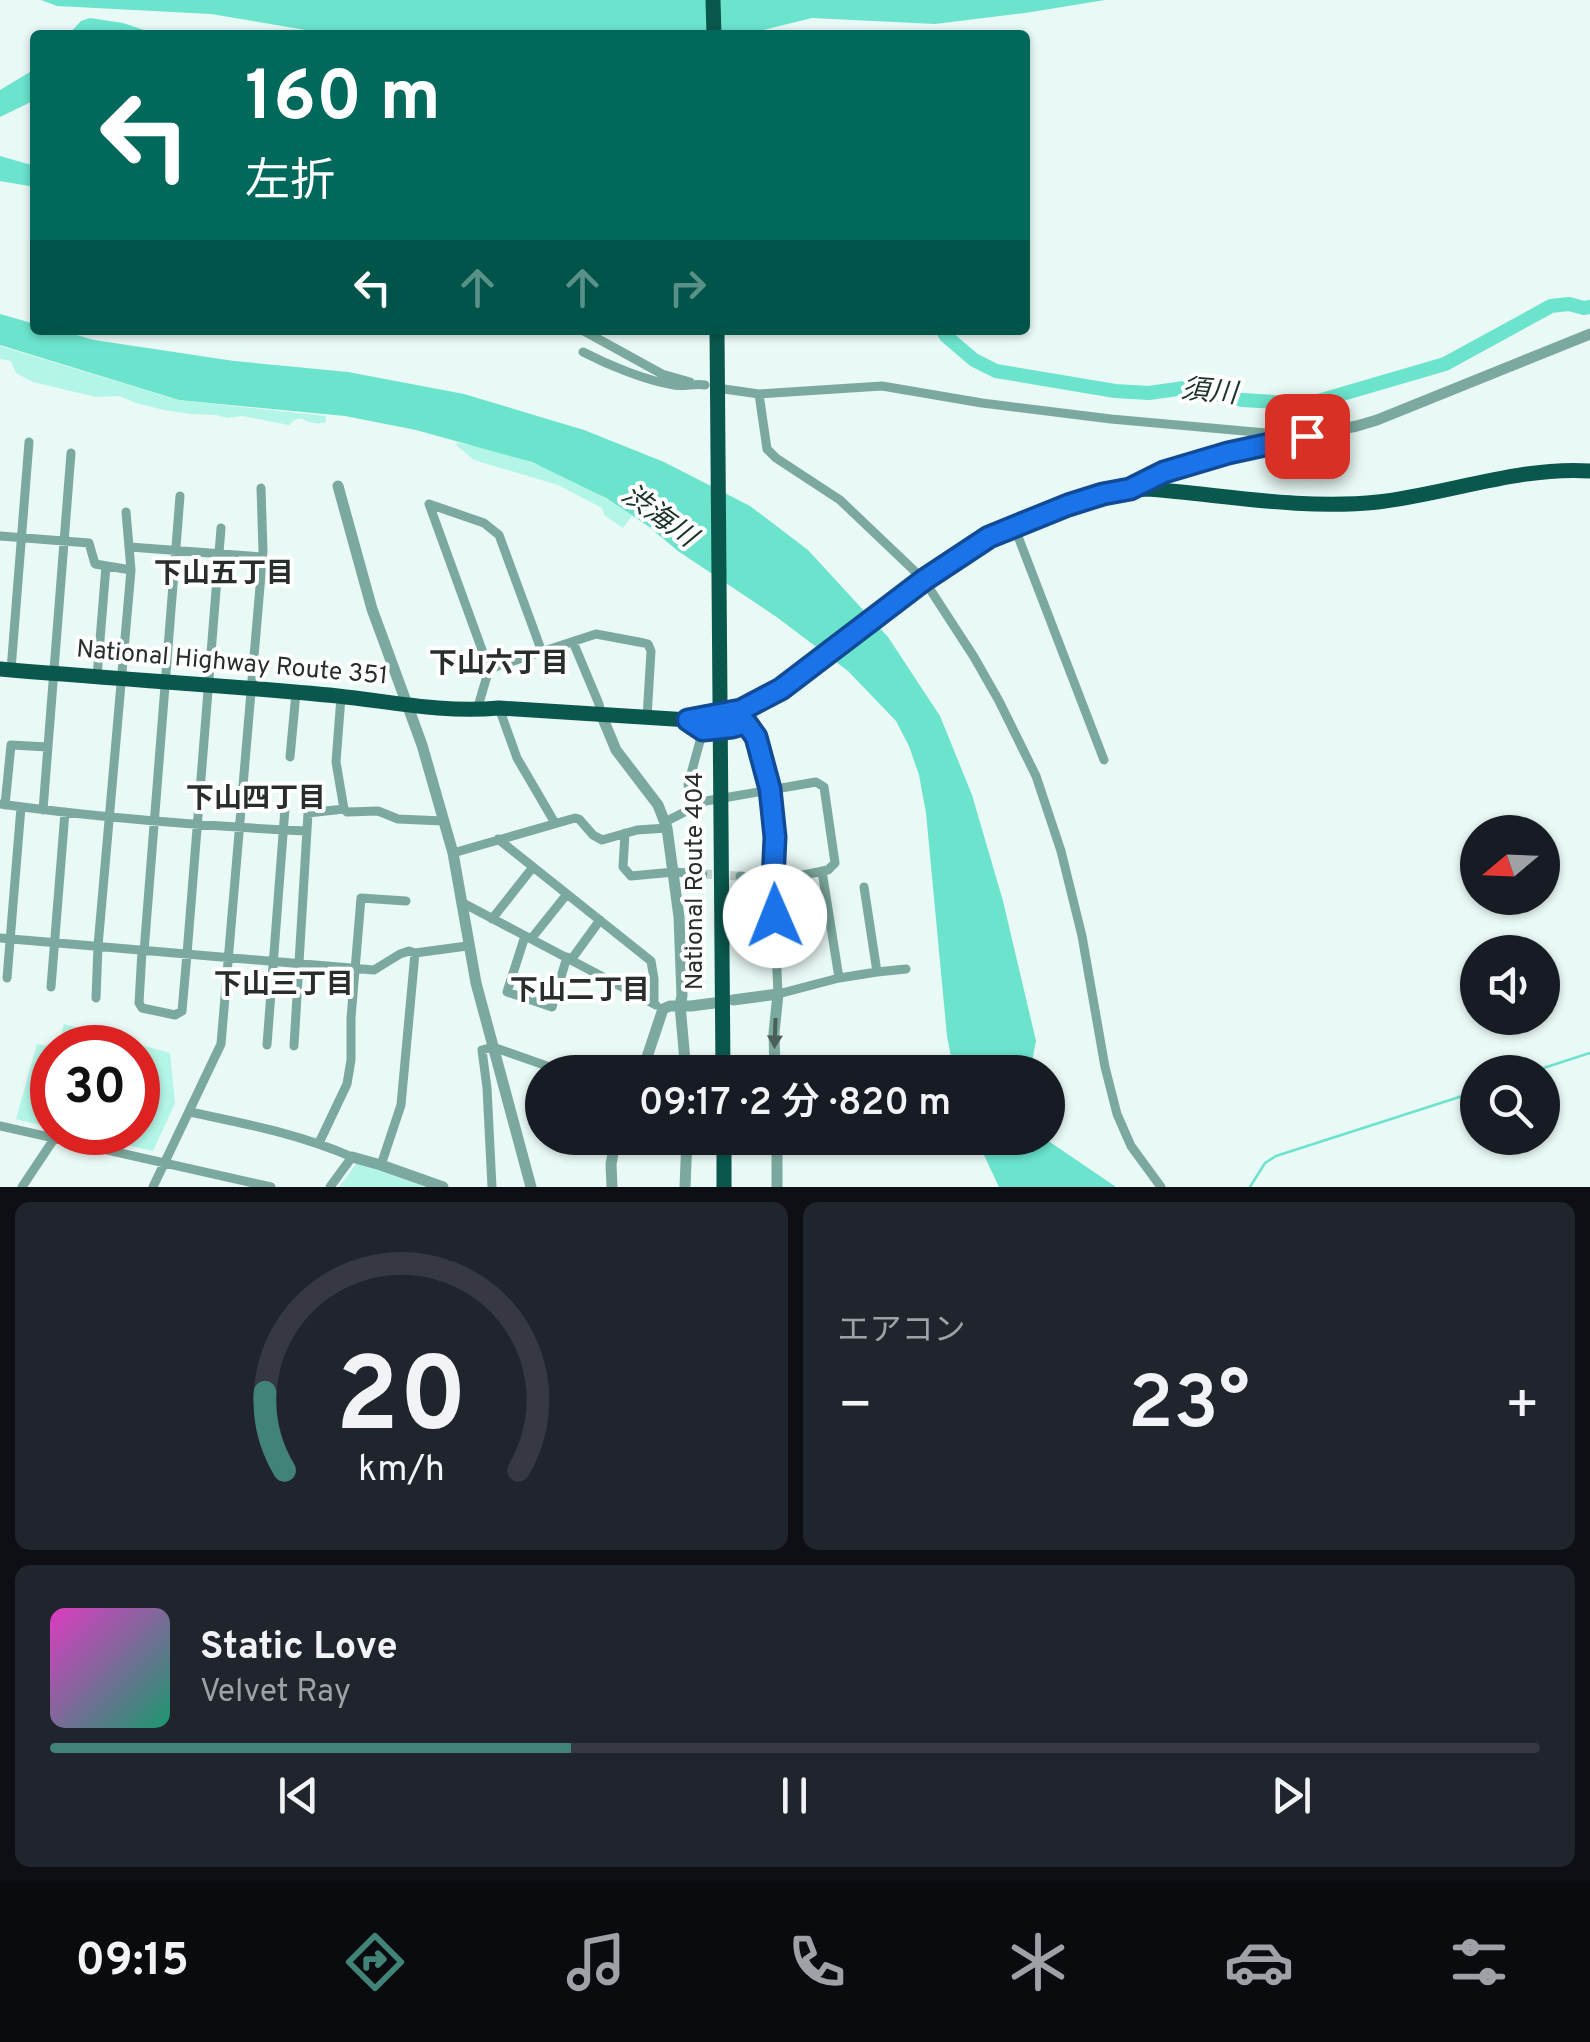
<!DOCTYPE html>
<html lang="ja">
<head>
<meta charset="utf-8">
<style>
	body { margin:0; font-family:Overpass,"Noto Sans JP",sans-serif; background:#20242c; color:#f1f3f6; height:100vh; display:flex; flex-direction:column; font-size:38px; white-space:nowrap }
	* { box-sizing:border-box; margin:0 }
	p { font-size:32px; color:#9ea1a6 }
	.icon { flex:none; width:55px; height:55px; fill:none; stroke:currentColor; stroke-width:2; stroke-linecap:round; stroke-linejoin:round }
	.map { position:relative; height:1187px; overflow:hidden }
	.side { display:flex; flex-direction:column; gap:15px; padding:15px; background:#0d0f14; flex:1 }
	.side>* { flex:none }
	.hud { position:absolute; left:30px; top:30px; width:1000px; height:305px; border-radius:10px; box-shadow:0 2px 8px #0004; background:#00695c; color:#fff; overflow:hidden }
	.needle { width:65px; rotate:251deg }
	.tools { position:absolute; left:1460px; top:815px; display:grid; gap:20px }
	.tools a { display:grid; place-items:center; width:100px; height:100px; border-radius:50%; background:#171b24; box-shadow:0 2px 8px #0004; font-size:50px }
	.speed { position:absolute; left:30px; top:1025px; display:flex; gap:20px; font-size:50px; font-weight:700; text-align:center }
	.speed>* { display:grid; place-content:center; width:130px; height:130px; border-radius:50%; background:#171b24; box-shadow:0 2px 8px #0004; line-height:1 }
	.speed .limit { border:15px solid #d22; background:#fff; color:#111 }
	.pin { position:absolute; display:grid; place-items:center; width:85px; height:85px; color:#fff; margin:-42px; border-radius:20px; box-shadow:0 5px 15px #0006 }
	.me { position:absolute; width:110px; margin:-55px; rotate:359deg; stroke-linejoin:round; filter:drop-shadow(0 0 8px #0008) }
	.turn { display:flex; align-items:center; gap:35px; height:210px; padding:0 50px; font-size:45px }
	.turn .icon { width:130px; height:130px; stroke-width:2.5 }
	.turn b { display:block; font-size:70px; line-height:85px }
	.lanes { display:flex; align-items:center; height:95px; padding:0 50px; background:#0003; justify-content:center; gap:50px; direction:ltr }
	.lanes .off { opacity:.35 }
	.big { font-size:75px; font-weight:600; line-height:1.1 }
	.side .card { flex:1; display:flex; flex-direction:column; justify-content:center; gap:15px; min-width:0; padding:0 35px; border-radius:15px; background:#20242c }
	.side .dial { align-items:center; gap:0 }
	.dial svg { height:260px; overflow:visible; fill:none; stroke:#363941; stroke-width:7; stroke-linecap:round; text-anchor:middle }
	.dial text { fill:#f1f3f6; stroke:none }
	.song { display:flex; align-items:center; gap:30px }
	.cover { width:120px; height:120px; border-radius:15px; background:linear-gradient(135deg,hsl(310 70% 55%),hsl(160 70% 35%)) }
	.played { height:10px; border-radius:5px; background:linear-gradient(90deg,#418477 35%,#363941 35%) }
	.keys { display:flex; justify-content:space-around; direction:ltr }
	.heat { display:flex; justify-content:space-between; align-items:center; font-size:55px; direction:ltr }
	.side .tiles { flex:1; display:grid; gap:15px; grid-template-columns:1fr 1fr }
	.card:last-child { grid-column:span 2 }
	.trip { position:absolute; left:525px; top:1055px; width:540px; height:100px; border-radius:50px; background:#171b24; box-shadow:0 2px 8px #0004; font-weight:600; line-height:100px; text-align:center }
	.tabs { display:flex; height:160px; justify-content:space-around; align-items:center; background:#090b0e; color:#9ea1a6 }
	.tabs .icon { width:70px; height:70px }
	.tabs .current { color:#418477 }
	.tabs b { font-size:45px; color:#f1f3f6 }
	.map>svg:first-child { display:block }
	.green { fill:#b3f5e6 }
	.water { fill:#6be3cd }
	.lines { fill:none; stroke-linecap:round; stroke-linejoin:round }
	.stream { stroke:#6be3cd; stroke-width:2.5 }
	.river { stroke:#6be3cd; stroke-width:14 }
	.minor-tunnel { stroke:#c2d0cd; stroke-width:9; stroke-dasharray:9 4.5; stroke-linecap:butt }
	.minor { stroke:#7ca99f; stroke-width:9 }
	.tertiary { stroke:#7ca99f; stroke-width:11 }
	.trunk { stroke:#0a584d; stroke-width:15 }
	.oneway { fill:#4a5f5a }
	.route-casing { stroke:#114b97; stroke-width:25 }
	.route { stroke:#1a73e8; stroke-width:18 }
	.labels { text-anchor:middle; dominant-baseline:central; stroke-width:8; stroke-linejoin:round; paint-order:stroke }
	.street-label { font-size:25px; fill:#282e2c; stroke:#fff }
	.water-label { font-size:28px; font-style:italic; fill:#1c322d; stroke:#fff }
	.neighbourhood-label { font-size:28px; font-weight:bold; fill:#282e2c; stroke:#fff }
</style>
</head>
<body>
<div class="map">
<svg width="1590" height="1187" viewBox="0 0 1590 1187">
	<rect width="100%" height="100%" fill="#e9f9f5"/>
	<path class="green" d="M 0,346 L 178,400 L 326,416 L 326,422 C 322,423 318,424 314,423 C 301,421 301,413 289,425 L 243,416 L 227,418 L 216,415 L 190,414 L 164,410 L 136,403 L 119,396 L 96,397 L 33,382 L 16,373 L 11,361 L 0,359 Z
		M 458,443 C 521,453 581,480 632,516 L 623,528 L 604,515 L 602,508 L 558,485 L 474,460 L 456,445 Z
		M 64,1024 L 170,1053 L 175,1103 L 153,1151 L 72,1133 L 138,1132 L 138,1048 L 58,1047 Z
		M 37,1044 L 55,1047 L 52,1048 L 52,1128 L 16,1119 Z
		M 361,1162 L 425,1187 L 339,1187 L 356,1164 Z"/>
	<path class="water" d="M 41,0 L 1105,0 L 1025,13 L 935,24 L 812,18 L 751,33 L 656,33 L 644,35 L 335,35 L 211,14 L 57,6 Z
		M 90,18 L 123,23 L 159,35 L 68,35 L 81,21 Z
		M 35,69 L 35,100 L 0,117 L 0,90 Z
		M 0,156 L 35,166 L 35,187 L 0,181 Z
		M 0,314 L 35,324 L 35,330 L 59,330 L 94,340 L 234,361 L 348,372 L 464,394 L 584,430 L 664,462 L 750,506 L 808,550 L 888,637 L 940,716 L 972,795 L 1003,901 L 1036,1041 L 1030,1072 L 954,1072 L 947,1036 L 926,813 L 919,775 L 909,746 L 896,721 L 848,671 L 778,618 L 678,551 L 648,526 L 606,498 L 532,462 L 416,430 L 345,416 L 179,400 L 0,345 Z
		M 976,1138 L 1044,1138 L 1116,1187 L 999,1187 Z"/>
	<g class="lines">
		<path class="stream" d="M 1531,1072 L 1590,1053
			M 1250,1187 L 1265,1163 L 1276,1156 L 1478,1091"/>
		<path class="river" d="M 943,330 L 946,336 L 974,360 L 996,371 L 1115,391 L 1149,393 L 1184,388 L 1242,400 L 1308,404 L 1445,364 L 1551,306 L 1569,304 L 1584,308 L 1590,307"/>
		<path class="minor-tunnel" d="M 703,874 L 740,876"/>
		<path class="minor" d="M 582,330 L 662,374 L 690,382
			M 583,352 C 608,365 647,381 674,385 C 685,387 694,383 705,385
			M 724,389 L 759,394 L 882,386 L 982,403 L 1111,419 L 1289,435
			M 759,394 L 767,449 L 776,458 L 840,500 L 924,580 L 974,657 L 999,701 L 1036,776 L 1061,851 L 1082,936 L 1105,1067 L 1117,1114 L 1131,1146 L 1161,1187
			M 429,504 L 489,669 L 477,710
			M 429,504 L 484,523 L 499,535 L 542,652
			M 1014,526 L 1104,760
			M 0,536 L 89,543 L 95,564 L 131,570
			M 130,547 L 262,557
			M 573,642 L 599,704 L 601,714
			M 489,669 L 596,634 L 644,643 L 648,644 L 651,651 L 647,718
			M 11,670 L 29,442
			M 97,677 L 106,566
			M 341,697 L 336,762 L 344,809
			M 499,708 L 517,758 L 555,823
			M 689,720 L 703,730 L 732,727 L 746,723 L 753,730 L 767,775 L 774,819 L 773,881 L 778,994 L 839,978 L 877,972 L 864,887
			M 290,757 L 296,693
			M 0,804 C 100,818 205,826 306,831
			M 696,804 L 688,785 L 703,730
			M 5,805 L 11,745 L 48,747
			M 43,810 L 71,453
			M 665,822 L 706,801 L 816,782 L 824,787 L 835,863 L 828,870 L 773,881 L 740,876
			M 625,833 L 623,867 L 631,876 L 674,872 L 703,874
			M 498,839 L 651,961 L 654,979 L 654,1003
			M 453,853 L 575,818 L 579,819 L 593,835 L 602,840 L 637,830 L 667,828
			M 822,871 L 839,978
			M 463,903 L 656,1005
			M 492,919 L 533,867
			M 525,936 L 507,992 L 552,1007 L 567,957
			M 0,938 L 374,970 L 400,954 L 409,951 L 415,953 L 467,946
			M 531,939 L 567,894
			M 142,951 L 139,1003 L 142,1008 L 175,1015 L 182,1011 L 187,954 L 221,528
			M 144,952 L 180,496
			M 571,960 L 600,920
			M 877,972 L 906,969
			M 7,978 L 21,807
			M 51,987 L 65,812
			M 96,998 L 98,946 L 131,570 L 126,512
			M 267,1045 L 286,795
			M 294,1046 L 308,813 L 344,809 L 347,812 L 378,811 L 398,819 L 443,821
			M 190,1112 C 246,1124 300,1134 352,1157 L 330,1187
			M 0,1126 L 271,1187
			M 319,1143 L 347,1084 L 351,1060 L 351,1018 L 361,898 L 406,901
			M 381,1165 L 401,1105 L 415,953
			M 22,1187 L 54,1139
			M 153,1187 L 221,1044 L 263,551 L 261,488
			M 492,1187 L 487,1088 L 482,1050 L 493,1047 L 564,1072"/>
		<path class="tertiary" d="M 338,486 L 372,609 L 422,745 L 453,853 L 476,983 L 531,1187
			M 1131,489 C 1194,452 1285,440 1357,426 L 1377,420 L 1590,334
			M 601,714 L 616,750 L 658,805 L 667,828 L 679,917 L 682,996 L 680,1005 L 686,1072
			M 733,1000 L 778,994 L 774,1033 L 775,1072
			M 642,1072 L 663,1009 L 670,1006 L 691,1006 L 714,1003
			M 777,1138 L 777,1187
			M 352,1157 L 381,1165 L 443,1187
			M 612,1187 L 611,1164 L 616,1138
			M 685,1187 L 687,1138"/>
		<path class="trunk" d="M 713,0 L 714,35
			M 717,330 L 723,1072
			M 0,669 C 113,679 226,685 338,696 C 393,702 443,713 499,708 L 689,720 L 741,710 L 785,686 L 866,622 L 971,547 L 1067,505 L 1119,491 L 1149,489 C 1225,495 1302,510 1378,502 C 1447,494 1521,466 1590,471
			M 724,1138 L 724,1187"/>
	</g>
	<defs><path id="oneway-solid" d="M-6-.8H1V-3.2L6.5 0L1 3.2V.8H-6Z" transform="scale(2.5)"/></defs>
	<use class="oneway" href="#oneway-solid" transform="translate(775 1033) rotate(92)"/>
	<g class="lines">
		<g class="route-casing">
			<path id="route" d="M 775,916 L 773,881 L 775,837 L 770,789 L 756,737 L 746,723 L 732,727 L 703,730 L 688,720 L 741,710 L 781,689 L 924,580 L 989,537 L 1068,505 L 1103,494 L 1130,489 L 1164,472 L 1228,453 L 1307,436"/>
		</g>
		<use href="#route" class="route"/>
	</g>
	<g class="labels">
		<g class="street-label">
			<text transform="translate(232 664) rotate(5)">National Highway Route 351</text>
			<text transform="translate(696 881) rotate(-90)">National Route 404</text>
		</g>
		<g class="water-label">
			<text transform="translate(1209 393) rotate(5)">須川</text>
			<text transform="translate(658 517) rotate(36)">渋海川</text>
		</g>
		<g class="neighbourhood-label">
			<text x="224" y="575">下山五丁目</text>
			<text x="499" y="665">下山六丁目</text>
			<text x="256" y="800">下山四丁目</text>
			<text x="284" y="986">下山三丁目</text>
			<text x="580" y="992">下山二丁目</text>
		</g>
	</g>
</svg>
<div class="tools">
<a><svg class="needle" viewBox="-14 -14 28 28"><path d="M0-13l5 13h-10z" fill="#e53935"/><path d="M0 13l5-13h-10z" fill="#9ea1a6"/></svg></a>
<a><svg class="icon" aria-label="sound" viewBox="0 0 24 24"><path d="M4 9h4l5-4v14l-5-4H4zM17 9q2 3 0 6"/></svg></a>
<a><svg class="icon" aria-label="search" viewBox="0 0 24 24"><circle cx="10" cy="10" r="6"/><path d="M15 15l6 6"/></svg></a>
</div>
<div class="speed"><div class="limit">30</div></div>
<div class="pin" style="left:1307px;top:436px;background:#d93025"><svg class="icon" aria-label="arrive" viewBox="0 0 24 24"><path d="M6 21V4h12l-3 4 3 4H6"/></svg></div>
<svg class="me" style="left:775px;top:916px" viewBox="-20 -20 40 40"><circle r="19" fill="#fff"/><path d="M0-13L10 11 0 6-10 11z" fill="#1a73e8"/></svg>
<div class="trip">09:17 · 2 分 · 820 m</div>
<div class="hud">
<div class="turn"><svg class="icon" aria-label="left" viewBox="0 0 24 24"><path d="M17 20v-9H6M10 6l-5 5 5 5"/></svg><div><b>160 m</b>左折</div></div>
<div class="lanes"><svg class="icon" aria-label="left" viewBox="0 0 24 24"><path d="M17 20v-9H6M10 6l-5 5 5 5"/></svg><svg class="icon off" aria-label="ahead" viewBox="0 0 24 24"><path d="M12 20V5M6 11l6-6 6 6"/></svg><svg class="icon off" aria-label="ahead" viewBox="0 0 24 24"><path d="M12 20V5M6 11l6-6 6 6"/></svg><svg class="icon off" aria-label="right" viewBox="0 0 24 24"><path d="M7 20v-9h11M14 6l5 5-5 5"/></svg></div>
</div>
</div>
<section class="side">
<div class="tiles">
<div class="card dial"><svg viewBox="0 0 100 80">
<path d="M14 69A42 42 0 1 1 86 69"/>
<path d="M14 69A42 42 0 0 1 8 45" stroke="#418477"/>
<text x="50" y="56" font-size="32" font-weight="700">20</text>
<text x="50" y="72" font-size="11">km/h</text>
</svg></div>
<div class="card"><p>エアコン</p>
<div class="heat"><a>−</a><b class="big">23°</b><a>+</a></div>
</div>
<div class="card">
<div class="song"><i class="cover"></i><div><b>Static Love</b><p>Velvet Ray</p></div></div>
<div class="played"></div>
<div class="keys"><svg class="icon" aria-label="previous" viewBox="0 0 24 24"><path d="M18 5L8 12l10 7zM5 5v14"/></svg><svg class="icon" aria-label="pause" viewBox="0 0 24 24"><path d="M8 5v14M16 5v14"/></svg><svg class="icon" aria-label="next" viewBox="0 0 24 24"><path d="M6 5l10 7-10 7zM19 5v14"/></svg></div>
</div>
</div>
</section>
<nav class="tabs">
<b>09:15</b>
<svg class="icon current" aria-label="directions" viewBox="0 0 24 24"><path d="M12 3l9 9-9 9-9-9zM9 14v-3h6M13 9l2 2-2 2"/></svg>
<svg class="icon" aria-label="music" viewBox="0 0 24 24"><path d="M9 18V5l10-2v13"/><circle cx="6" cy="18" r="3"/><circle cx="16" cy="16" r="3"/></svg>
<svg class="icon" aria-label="phone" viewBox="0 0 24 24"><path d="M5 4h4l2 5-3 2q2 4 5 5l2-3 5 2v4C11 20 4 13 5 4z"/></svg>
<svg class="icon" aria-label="climate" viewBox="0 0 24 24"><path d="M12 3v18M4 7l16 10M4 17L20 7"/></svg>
<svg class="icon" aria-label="car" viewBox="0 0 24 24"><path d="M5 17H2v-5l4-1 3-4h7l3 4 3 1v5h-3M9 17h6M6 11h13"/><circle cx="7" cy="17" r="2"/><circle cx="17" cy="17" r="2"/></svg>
<svg class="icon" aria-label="filters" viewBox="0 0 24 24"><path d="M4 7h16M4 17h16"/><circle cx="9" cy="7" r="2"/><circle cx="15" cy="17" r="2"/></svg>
</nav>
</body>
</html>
